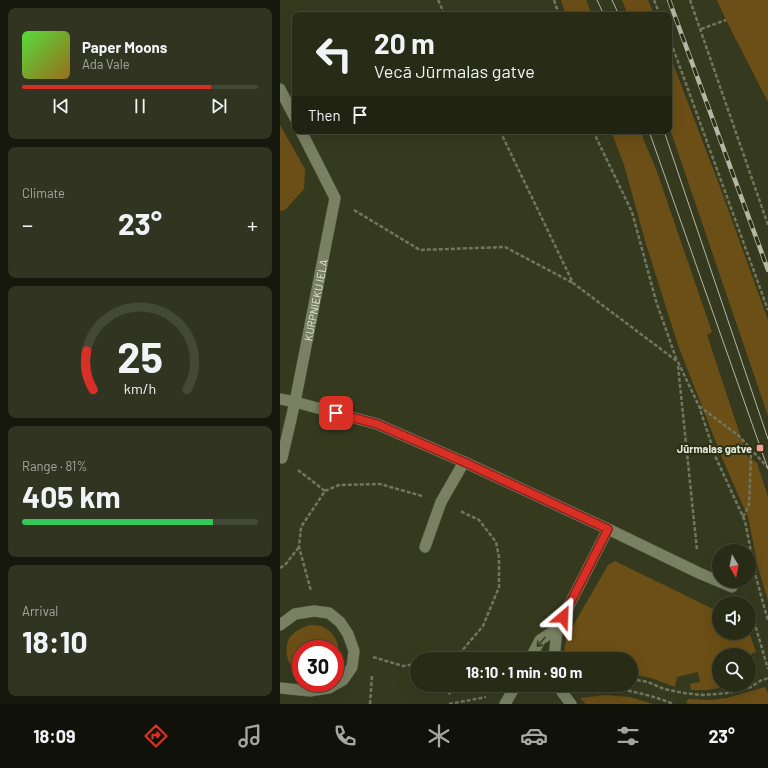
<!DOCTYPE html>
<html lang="en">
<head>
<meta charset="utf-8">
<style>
	body { margin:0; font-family:Barlow,sans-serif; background:#303420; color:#f1f3f6; height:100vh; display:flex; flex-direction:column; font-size:15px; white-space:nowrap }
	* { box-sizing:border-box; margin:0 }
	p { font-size:13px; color:#a5a7a1 }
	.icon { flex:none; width:22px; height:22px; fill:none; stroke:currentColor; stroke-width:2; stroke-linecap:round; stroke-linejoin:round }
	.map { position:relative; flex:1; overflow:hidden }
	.details { display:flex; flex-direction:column; gap:8px; padding:8px; background:#16180d; width:280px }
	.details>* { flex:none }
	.banner { position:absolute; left:12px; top:12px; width:380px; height:122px; border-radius:8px; box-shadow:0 4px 16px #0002,0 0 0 1px #444836; background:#282c17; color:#f1f3f6; overflow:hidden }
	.needle { width:26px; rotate:170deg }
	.tools { position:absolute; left:432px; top:544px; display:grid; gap:8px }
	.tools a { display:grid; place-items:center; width:44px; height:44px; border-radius:50%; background:#282c17; box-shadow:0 4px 16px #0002,0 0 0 1px #444836; font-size:20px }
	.speed { position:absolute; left:12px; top:640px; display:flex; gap:8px; font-size:20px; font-weight:700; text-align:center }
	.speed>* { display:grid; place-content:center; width:52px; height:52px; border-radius:50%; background:#282c17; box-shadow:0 4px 16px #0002,0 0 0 1px #444836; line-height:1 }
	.speed .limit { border:6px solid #d22; background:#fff; color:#111 }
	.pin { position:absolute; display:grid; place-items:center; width:34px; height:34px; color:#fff; margin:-17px; border-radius:8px; box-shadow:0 2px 6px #0006 }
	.me { position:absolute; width:44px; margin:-22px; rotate:26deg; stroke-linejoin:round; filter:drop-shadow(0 0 3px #0008) }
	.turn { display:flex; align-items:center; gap:14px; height:84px; padding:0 16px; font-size:18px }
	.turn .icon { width:52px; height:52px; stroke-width:2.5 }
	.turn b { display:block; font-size:28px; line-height:34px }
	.then { display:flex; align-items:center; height:38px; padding:0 16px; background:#0003; gap:8px; font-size:15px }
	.big { font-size:30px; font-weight:700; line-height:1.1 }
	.details .widget { flex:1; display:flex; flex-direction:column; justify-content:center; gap:6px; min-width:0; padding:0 14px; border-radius:8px; background:#303420 }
	.details .dial { align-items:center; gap:0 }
	.dial svg { height:104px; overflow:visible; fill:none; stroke:#444836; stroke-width:7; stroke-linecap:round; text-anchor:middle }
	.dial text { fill:#f1f3f6; stroke:none }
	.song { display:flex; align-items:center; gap:12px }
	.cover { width:48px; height:48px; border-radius:6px; background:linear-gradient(135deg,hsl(110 70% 55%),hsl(40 70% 35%)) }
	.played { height:4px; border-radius:2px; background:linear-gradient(90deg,#d93025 80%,#444836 80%) }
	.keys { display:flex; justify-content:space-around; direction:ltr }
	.heat { display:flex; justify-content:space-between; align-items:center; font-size:22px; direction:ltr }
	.charge { height:6px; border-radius:3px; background:linear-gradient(90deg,#34c759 81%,#444836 0) }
	.trip { position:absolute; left:130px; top:652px; width:228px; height:40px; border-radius:20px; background:#282c17; box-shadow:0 4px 16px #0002,0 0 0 1px #444836; font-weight:700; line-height:40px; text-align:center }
	.menu { display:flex; height:64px; justify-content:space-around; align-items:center; background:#101209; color:#a5a7a1 }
	.menu .icon { width:28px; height:28px }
	.menu .current { color:#d93025 }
	.menu b { font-size:18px; color:#f1f3f6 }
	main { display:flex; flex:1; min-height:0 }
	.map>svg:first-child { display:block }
	.green { fill:#6c4f16 }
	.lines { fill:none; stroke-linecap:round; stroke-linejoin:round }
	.service-casing { stroke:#51553e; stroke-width:12 }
	.minor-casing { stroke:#51553e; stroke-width:12 }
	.path { stroke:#71765e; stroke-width:2.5; stroke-dasharray:4 2; stroke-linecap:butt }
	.service { stroke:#7a8062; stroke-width:11 }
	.minor { stroke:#7a8062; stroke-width:11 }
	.tram { stroke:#b3b7a4; stroke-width:1 }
	.rail-casing { stroke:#b3b7a4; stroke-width:4.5 }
	.rail { stroke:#2b2f15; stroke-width:3; stroke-dasharray:9; stroke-linecap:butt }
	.oneway { stroke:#3b3f24 }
	.route-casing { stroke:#8d1f18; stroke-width:10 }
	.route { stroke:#d93025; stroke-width:7 }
	.poi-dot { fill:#f59c94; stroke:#2b2f15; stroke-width:1.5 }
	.labels { text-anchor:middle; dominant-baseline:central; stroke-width:4; stroke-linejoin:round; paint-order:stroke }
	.street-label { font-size:11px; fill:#e5e9d9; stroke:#2b2f15 }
	.poi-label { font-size:11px; font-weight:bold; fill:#e5e9d9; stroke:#2b2f15; text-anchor:end }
</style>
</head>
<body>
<main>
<section class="details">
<div class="widget">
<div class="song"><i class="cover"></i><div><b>Paper Moons</b><p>Ada Vale</p></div></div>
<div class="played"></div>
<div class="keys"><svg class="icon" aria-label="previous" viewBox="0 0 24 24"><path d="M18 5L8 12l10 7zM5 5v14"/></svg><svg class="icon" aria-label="pause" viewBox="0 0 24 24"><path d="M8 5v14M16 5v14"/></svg><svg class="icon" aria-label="next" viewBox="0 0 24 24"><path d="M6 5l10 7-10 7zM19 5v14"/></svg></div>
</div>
<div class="widget"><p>Climate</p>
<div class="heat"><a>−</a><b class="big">23°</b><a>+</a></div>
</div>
<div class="widget dial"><svg viewBox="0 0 100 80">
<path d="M14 69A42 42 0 1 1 86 69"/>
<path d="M14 69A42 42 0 0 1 9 39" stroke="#d93025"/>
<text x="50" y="56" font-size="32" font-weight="700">25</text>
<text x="50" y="72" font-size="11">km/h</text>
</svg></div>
<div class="widget"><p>Range · 81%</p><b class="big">405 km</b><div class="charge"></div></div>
<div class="widget"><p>Arrival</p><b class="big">18:10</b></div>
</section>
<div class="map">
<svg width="488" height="704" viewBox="0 0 488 704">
	<rect width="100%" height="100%" fill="#353a1f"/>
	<path class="green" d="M 281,0 L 306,0 L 312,15 L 286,15 Z
		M 342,0 L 368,0 L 374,15 L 348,15 Z
		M 437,0 L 488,0 L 488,102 L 446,20 Z
		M 389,53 L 440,187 L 488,320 L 488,416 L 389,126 Z
		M 0,125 L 25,169 L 24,189 L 5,210 L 0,211 Z
		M 331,131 L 360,131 L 376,169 L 432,332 L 427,335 L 467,456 L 477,463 L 488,497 L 488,601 L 478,567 L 468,517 L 443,460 L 398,345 L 366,244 L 344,165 Z
		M 335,561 L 439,612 L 439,633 L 469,632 L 476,652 L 468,655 L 439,655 L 439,685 L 457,685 L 427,690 L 411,690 L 410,684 L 420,682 L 418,672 L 397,677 L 395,687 L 371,678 L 351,674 L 351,659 L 285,659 L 284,654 L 286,638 L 328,565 Z
		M 29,625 C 33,625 38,625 41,626 C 58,633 63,651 55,666 L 55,649 L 21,649 L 21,675 C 8,669 2,650 10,637 C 15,631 22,628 29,625 Z
		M 485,687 L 488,693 L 488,704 L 410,704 L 406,703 L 408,699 L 430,700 L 447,698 Z
		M 325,695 L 350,697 L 373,704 L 306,704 L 300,698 Z"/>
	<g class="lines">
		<g class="service-casing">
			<path id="service" d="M 2,458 L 15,402
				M 145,547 L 161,502 L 184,462"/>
		</g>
		<g class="minor-casing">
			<g id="minor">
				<path d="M 0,89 L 15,118"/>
				<path d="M 0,399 L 15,402 L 97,424 L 184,462 L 328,529 L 419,573 L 452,587"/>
				<path id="s1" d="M 15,402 L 55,198 L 21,131"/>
				<path d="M 0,625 L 15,614 L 34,611 L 49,613 L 60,622 L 68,634 L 74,651 L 72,667 L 63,680 L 49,688 L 30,691 L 0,688"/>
				<path d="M 250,659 L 260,640 L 277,629"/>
				<path d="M 274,659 L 277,629 L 328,529"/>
				<path d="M 279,685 L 282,692 L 291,704"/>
				<path d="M 225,704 L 236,685"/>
			</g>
		</g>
		<path class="path" d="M 158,0 L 165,15
			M 274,0 L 279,15
			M 374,0 L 380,15
			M 410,0 L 488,225
			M 421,29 L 446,20
			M 389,37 L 488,310
			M 220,131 L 293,283 L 398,362 L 419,406 L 436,458 L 465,521 L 476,577 L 488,621
			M 313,131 L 352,212 L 376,301 L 397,361
			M 74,210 L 140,250 L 225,247 L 293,283
			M 398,366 L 417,550
			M 419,406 L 459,436 L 488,468
			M 18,470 L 45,491 L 21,527 L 19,547 L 31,591
			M 45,491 L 59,485 L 100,484 L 142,496
			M 463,517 L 469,505 L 471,455
			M 0,568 L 5,565 L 19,547
			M 469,604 L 488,669
			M 93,657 L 123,666 L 137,664
			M 168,659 L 180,653 L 203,626 L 219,587 L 219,557 L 216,542 L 199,520 L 180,511
			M 351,679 L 368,682 L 384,689 L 404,693 L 422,695 L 449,693 L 471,687 L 480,681 L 488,678
			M 167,685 L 170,695
			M 306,690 C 339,686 364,693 394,704
			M 90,704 L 92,676
			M 169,704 L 206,697"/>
		<use href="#service" class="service"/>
		<use href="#minor" class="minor"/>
		<path class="tram" d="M 317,0 L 324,15
			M 332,0 L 339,15
			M 369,131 L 488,469
			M 384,131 L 488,439"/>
		<g class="rail-casing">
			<path id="rail" d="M 389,0 L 488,270"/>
		</g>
		<use href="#rail" class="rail"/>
	</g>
	<defs><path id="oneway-shaft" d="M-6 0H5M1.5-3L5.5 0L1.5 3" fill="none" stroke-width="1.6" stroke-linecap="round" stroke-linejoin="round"/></defs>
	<use class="oneway" href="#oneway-shaft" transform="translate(261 642) rotate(131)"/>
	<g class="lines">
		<g class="route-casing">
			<path id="route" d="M 56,413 L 97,424 L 184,462 L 328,529 L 283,617"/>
		</g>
		<use href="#route" class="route"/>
	</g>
	<rect class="poi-dot" x="476" y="444" width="8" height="8" rx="2"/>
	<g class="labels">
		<g class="street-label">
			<text stroke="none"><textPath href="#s1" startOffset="104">KURPNIEKU IELA</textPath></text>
		</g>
		<g class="poi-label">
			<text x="472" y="448">Jūrmalas gatve</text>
		</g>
	</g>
</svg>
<div class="tools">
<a><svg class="needle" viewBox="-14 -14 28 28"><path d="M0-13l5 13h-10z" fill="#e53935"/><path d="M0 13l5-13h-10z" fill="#a5a7a1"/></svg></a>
<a><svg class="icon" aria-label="sound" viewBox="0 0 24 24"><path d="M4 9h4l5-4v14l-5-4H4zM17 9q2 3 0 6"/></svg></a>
<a><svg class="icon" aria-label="search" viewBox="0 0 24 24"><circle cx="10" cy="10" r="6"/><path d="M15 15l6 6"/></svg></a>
</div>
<div class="speed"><div class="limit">30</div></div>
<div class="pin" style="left:56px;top:413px;background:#d93025"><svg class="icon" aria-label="arrive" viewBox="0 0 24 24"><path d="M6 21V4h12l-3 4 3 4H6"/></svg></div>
<svg class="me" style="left:283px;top:617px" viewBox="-20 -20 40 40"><path d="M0-17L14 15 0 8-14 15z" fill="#d93025" stroke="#fff" stroke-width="4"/></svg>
<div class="trip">18:10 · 1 min · 90 m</div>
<div class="banner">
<div class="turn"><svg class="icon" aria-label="left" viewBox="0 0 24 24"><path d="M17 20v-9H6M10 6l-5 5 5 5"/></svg><div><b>20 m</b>Vecā Jūrmalas gatve</div></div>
<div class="then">Then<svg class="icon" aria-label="arrive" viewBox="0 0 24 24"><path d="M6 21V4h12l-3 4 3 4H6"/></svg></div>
</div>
</div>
</main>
<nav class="menu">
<b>18:09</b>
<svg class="icon current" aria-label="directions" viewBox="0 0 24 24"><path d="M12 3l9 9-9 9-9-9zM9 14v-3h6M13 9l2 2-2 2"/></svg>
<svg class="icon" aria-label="music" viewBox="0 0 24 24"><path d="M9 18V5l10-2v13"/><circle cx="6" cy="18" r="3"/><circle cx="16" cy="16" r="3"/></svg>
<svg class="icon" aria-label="phone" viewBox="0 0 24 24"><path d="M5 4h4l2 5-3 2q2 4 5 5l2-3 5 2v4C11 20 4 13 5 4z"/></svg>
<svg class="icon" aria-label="climate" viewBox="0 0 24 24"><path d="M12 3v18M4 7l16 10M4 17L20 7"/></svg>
<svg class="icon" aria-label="car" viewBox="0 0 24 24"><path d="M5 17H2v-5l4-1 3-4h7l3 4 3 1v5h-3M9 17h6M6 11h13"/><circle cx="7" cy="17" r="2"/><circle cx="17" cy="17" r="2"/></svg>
<svg class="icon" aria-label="filters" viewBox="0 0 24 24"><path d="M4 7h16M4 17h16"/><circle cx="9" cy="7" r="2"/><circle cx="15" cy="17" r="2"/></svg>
<b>23°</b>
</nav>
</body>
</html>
